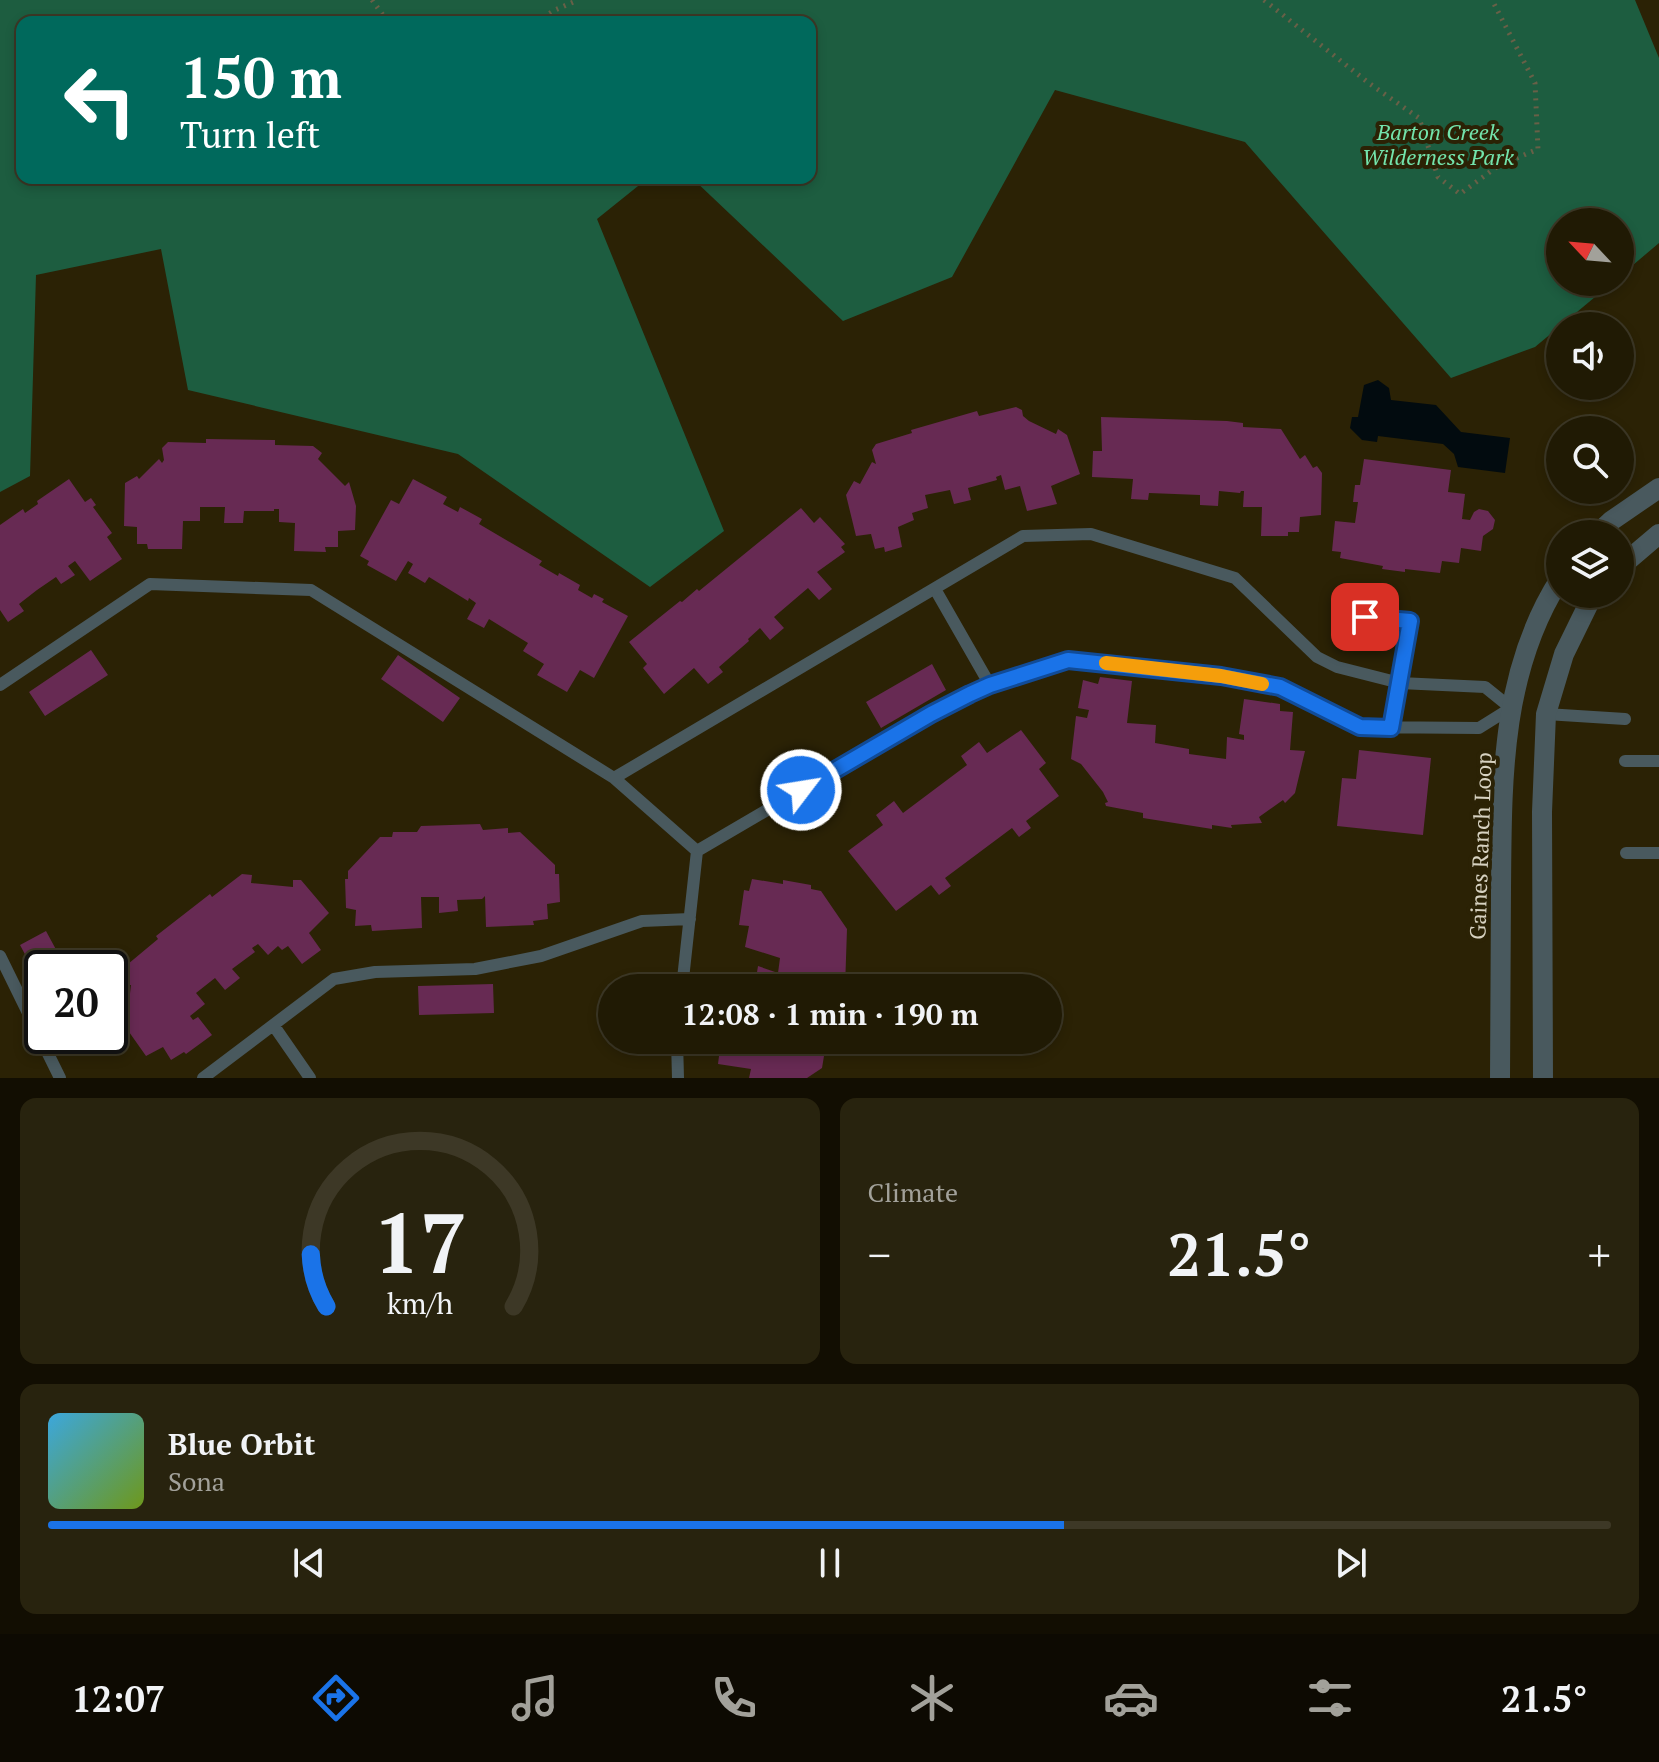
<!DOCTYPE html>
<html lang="en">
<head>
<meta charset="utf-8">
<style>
	body { margin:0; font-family:"PT Serif",serif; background:#28230e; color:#f1f3f6; height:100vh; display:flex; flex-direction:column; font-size:30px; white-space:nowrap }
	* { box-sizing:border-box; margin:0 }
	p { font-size:26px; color:#a2a19a }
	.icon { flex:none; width:44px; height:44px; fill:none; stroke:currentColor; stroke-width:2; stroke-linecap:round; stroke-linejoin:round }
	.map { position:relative; height:1078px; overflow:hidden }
	.side { display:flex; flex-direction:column; gap:20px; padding:20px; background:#120e02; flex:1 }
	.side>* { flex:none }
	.banner { position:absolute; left:16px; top:16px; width:800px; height:168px; border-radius:16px; box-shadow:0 4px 12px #0003,0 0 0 2px #3d3826; background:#00695c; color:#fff; overflow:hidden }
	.needle { width:52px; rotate:296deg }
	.buttons { position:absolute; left:1546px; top:208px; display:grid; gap:16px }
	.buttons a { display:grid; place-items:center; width:88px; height:88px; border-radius:50%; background:#201a04; box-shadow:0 4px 12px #0003,0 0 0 2px #3d3826; font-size:40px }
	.speed { position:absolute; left:24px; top:950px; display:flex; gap:16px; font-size:40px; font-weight:700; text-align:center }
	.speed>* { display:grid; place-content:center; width:104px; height:104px; border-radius:50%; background:#201a04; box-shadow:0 4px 12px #0003,0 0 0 2px #3d3826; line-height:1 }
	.speed .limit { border:4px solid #111; border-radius:12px; background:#fff; color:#111 }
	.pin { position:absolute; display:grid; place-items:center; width:68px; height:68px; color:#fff; margin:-34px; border-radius:16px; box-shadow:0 4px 12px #0006 }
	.me { position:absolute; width:88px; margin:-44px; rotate:59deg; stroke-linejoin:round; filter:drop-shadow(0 0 6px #0008) }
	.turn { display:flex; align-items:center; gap:28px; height:168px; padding:0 32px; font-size:36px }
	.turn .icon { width:104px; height:104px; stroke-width:2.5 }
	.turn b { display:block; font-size:56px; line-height:68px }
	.big { font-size:60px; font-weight:600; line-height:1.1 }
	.side .card { flex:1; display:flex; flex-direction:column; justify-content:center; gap:12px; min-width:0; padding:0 28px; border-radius:16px; background:#28230e }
	.side .dial { align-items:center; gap:0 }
	.dial svg { height:208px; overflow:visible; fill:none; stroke:#3d3826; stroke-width:7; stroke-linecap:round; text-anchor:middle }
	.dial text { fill:#f1f3f6; stroke:none }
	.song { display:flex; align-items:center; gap:24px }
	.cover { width:96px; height:96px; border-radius:12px; background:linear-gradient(135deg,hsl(200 70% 55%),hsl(80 70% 35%)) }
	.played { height:8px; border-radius:4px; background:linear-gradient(90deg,#1a73e8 65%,#3d3826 65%) }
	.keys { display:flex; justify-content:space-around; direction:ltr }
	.heat { display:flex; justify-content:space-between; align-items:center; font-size:44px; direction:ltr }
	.side .tiles { flex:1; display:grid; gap:20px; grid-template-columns:1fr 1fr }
	.card:last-child { grid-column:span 2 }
	.trip { position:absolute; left:598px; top:974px; width:464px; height:80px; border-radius:40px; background:#201a04; box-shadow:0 4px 12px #0003,0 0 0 2px #3d3826; font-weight:600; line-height:80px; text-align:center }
	.tabs { display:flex; height:128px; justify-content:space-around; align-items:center; background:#0d0a02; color:#a2a19a }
	.tabs .icon { width:56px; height:56px }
	.tabs .on { color:#1a73e8 }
	.tabs b { font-size:36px; color:#f1f3f6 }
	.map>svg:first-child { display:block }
	.forest { fill:#1d5d40 }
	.water { fill:#020b0f }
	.building { fill:#672a53 }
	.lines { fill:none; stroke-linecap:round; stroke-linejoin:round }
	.path { stroke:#686047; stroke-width:5; stroke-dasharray:2 6; stroke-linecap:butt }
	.service { stroke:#49595e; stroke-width:12 }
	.minor { stroke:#49595e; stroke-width:20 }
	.route-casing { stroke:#114b97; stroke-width:20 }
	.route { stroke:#1a73e8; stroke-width:14 }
	.slow { stroke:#f59e0b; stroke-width:14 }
	.labels { text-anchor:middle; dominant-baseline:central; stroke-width:8; stroke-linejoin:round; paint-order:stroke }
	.park-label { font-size:22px; font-style:italic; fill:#73e4ac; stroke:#2b2205 }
	.street-label { font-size:22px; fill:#d7d2c1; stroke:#2b2205 }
</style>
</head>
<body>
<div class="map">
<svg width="1659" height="1078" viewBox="0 0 1659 1078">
	<rect width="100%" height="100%" fill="#2b2205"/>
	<path class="forest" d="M 0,0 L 1635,0 L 1659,58 L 1659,243 L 1620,276 L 1620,222 L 1560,222 L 1560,282 L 1613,282 L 1535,347 L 1451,378 L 1245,142 L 1055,90 L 952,277 L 843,321 L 692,178 L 810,178 L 810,22 L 22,22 L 22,178 L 648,178 L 597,219 L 724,531 L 650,587 L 458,454 L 188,390 L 161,249 L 36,275 L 30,476 L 0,492 Z"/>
	<path class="water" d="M 1378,380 L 1389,388 L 1391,400 L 1436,405 L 1461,432 L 1510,438 L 1505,473 L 1458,467 L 1454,454 L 1443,444 L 1378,436 L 1377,442 L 1362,440 L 1350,428 L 1352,417 L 1358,417 L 1364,385 Z"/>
	<path class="building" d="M 1016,407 L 1022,410 L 1023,416 L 1029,421 L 1056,434 L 1058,429 L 1067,435 L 1080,474 L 1051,486 L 1057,504 L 1027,511 L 1020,486 L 1005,490 L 1001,475 L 996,477 L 997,480 L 968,488 L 971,500 L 954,504 L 950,490 L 925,495 L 928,508 L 912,513 L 914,520 L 898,527 L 902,547 L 885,552 L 884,547 L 875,549 L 871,534 L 856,536 L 846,495 L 854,481 L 860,484 L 872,462 L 876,464 L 872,450 L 876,444 L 912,433 L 911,430 L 977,411 L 979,416 Z
		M 1101,417 L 1227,421 L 1243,423 L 1243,427 L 1281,429 L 1300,459 L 1305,455 L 1313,468 L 1317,466 L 1322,473 L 1321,515 L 1300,517 L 1299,532 L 1288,532 L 1288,536 L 1261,536 L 1262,507 L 1243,507 L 1244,491 L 1241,491 L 1240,493 L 1219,491 L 1218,506 L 1200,505 L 1200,495 L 1149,493 L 1148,500 L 1131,499 L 1133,479 L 1092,477 L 1093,451 L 1102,451 Z
		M 206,439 L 275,440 L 275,445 L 313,446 L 322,453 L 318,459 L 345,486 L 349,482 L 356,506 L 355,530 L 338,531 L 338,547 L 325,547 L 326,552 L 294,551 L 295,523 L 279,522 L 279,509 L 274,509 L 274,511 L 244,511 L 243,523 L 224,523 L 225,507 L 200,507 L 200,521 L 183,521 L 182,549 L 148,549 L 147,544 L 137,544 L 137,527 L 124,526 L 125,483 L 137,476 L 139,479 L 159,459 L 162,463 L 164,460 L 162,448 L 168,442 L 206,443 Z
		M 1364,459 L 1451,470 L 1448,492 L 1465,494 L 1462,519 L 1470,520 L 1474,512 L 1479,509 L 1488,511 L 1495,520 L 1493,529 L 1483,536 L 1481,551 L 1461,548 L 1459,563 L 1442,561 L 1440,573 L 1405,569 L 1405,572 L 1382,569 L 1383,566 L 1340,558 L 1341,552 L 1332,551 L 1335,521 L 1355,523 L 1358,502 L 1353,502 L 1355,485 L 1360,485 Z
		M 69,479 L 85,502 L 91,498 L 96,505 L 93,507 L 112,533 L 107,537 L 122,559 L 90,581 L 75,561 L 68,566 L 75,575 L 61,584 L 56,577 L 37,590 L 19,604 L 24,611 L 8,622 L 0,610 L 0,525 L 23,509 L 25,513 L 38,504 L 37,501 Z
		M 413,479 L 447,497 L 443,504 L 458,512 L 460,507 L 482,519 L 479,524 L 542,561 L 539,565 L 558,576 L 559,573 L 580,585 L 578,590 L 592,598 L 594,594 L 604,599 L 602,602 L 628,616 L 594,678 L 580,670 L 567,692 L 537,675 L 544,664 L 523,651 L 528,643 L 489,619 L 484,628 L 467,619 L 476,603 L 469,598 L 468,601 L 429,577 L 425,583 L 408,573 L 413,564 L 408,561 L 396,581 L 367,565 L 369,561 L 360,556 L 391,500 L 399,504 Z
		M 801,508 L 814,523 L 820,517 L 845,544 L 841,547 L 845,552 L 817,572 L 832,589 L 819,600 L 808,588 L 774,617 L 784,628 L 770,640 L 760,628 L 748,639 L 749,641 L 719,667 L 723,672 L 708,684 L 694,668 L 664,694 L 643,668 L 647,664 L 629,642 L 680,601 L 682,602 L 697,589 L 699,591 Z
		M 91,650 L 108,675 L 45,716 L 29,692 Z
		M 398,655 L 460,698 L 443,722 L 381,679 Z
		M 932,664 L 946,690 L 881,728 L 866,702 Z
		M 1100,677 L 1132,681 L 1127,723 L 1156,725 L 1155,743 L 1189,749 L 1189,754 L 1226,759 L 1227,737 L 1244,740 L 1244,735 L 1239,734 L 1244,699 L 1280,704 L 1280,711 L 1293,712 L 1290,750 L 1305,751 L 1295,793 L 1285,803 L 1283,800 L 1259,817 L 1262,823 L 1231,825 L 1232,828 L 1212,825 L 1212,829 L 1143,818 L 1143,813 L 1106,806 L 1105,803 L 1108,802 L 1103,792 L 1081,764 L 1071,759 L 1076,716 L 1087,718 L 1089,710 L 1078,708 L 1083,680 L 1098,684 Z
		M 1021,730 L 1046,763 L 1039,769 L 1059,796 L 1026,821 L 1031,828 L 1019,837 L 1012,828 L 945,878 L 951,886 L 939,895 L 931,885 L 896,911 L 848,851 L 883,825 L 876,815 L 894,801 L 903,813 L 967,765 L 961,756 L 979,742 L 987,753 Z
		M 1359,750 L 1431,758 L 1423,835 L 1337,826 L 1342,778 L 1356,779 Z
		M 480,824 L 483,830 L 508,828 L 508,833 L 520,832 L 555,865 L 555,874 L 559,874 L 560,902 L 547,904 L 548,919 L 533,921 L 534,925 L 486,927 L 485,896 L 482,899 L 457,900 L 458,911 L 439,913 L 439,897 L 421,897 L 422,928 L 372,931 L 371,925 L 355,926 L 356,910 L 346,908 L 345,879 L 348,879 L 348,871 L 380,837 L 392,837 L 393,832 L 417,832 L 421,826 Z
		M 242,874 L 252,875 L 251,883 L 293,887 L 293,880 L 301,880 L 329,913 L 309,933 L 321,950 L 302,964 L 288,946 L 282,950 L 278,946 L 268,955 L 258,944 L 252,948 L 255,952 L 232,969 L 240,978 L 225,990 L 215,978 L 196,993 L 205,1004 L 190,1016 L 193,1020 L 198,1017 L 212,1035 L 186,1054 L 184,1052 L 171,1060 L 163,1047 L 146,1056 L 122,1022 L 122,1014 L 126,1015 L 125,1010 L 128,1010 L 131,985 L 129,985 L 128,964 L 158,939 L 156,936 L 210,894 L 212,897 Z
		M 752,879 L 783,884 L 783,880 L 811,885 L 811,889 L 821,891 L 847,929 L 845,988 L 762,988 L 755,985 L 758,966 L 778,973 L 780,958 L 745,947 L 749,926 L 739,925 L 744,890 L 749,891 Z
		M 46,931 L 66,968 L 42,968 L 42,986 L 20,945 Z
		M 493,984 L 494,1013 L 419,1015 L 418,986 Z
		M 716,1040 L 830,1040 L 828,1056 L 824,1056 L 822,1068 L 807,1078 L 749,1078 L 751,1069 L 718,1064 L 720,1048 L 715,1048 Z"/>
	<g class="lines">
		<path class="path" d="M 372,0 L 388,22
			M 1264,0 L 1370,84 L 1419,118 L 1438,177 L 1460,194 L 1498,166 L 1538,149 L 1535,83 L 1492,0
			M 536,22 L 555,10 L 578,0"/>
		<path class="service" d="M 935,589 L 990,685
			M 1365,617 L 1410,621 L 1391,728
			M 0,685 L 150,584 L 311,590 L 614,778 L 697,851
			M 1546,714 L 1625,719
			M 1625,761 L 1659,761
			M 614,778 L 1023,536 L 1091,534 L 1235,578 L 1317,657 L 1337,667 L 1400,683 L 1485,687 L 1511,708 L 1479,728 L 1360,727 L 1280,687 L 1221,676 L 1068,660 L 990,685 L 931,714 L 697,851
			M 1626,853 L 1659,853
			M 0,956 L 60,1078
			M 682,988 L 697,851
			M 274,1026 L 310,1078
			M 677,1040 L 678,1078
			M 203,1078 L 334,979 L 375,972 L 475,969 L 541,956 L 642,921 L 690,919"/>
		<path class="minor" d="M 1597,534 L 1611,521 L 1659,488
			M 1620,567 L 1659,534
			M 1500,1078 C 1500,1015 1501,953 1501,890 C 1502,782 1500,673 1560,579
			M 1543,1078 L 1542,812 L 1546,714 L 1564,654 L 1589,603 L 1597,594"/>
	</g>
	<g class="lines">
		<g class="route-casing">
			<path id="route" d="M 801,790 L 931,714 L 970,694 L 990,685 L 1068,660 L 1221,676 L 1280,687 L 1360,727 L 1391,728 L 1410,621 L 1365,617"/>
		</g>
		<use href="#route" class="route"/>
		<path class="slow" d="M 1106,663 L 1221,676 L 1262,684"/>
	</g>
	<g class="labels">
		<g class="park-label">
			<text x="1438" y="131">Barton Creek<tspan x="1438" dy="25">Wilderness Park</tspan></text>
		</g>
		<g class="street-label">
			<text transform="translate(1480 846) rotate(-88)">Gaines Ranch Loop</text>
		</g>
	</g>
</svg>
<div class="buttons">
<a><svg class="needle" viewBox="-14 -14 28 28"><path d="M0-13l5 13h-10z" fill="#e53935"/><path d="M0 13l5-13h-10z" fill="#a2a19a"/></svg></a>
<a><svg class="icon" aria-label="sound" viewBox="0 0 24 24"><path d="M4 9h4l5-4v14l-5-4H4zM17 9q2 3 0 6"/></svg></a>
<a><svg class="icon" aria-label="search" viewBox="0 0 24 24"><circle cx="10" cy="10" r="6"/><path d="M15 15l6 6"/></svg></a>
<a><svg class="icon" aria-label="layers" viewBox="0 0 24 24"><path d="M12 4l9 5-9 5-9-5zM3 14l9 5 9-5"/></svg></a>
</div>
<div class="speed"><div class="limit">20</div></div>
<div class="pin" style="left:1365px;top:617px;background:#d93025"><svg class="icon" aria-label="arrive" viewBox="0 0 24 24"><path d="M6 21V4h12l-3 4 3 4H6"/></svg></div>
<svg class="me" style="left:801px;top:790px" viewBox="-20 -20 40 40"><circle r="17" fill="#1a73e8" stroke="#fff" stroke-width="3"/><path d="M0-11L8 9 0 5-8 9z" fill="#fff"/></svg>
<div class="trip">12:08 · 1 min · 190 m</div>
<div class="banner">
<div class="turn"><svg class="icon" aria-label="left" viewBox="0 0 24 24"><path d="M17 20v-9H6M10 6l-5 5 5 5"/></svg><div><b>150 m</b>Turn left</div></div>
</div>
</div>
<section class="side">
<div class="tiles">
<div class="card dial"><svg viewBox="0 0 100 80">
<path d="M14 69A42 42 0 1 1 86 69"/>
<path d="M14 69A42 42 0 0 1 8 49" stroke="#1a73e8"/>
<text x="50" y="56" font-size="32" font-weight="700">17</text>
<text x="50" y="72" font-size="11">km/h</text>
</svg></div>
<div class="card"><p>Climate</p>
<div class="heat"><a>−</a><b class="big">21.5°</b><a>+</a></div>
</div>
<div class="card">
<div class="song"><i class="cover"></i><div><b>Blue Orbit</b><p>Sona</p></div></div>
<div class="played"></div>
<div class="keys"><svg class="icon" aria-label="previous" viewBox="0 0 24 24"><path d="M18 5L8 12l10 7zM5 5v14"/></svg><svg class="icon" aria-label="pause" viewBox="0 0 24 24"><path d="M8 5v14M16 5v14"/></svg><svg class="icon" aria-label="next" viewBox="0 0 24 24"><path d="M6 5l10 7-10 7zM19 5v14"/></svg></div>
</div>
</div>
</section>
<nav class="tabs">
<b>12:07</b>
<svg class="icon on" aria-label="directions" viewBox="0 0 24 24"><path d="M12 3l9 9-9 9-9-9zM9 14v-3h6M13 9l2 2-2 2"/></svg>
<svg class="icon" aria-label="music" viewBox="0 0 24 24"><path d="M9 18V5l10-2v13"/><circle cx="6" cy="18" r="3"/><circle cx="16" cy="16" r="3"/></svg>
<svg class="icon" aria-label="phone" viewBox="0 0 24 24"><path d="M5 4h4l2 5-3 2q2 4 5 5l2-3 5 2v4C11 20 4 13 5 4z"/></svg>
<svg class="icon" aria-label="climate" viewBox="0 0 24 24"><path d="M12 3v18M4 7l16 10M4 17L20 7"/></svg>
<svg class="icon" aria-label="car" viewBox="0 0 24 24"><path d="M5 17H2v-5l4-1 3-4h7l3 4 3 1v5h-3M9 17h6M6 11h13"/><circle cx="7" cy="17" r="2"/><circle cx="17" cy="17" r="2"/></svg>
<svg class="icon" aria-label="filters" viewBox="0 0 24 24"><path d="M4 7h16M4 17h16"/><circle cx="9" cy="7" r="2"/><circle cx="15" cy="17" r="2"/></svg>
<b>21.5°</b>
</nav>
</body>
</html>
